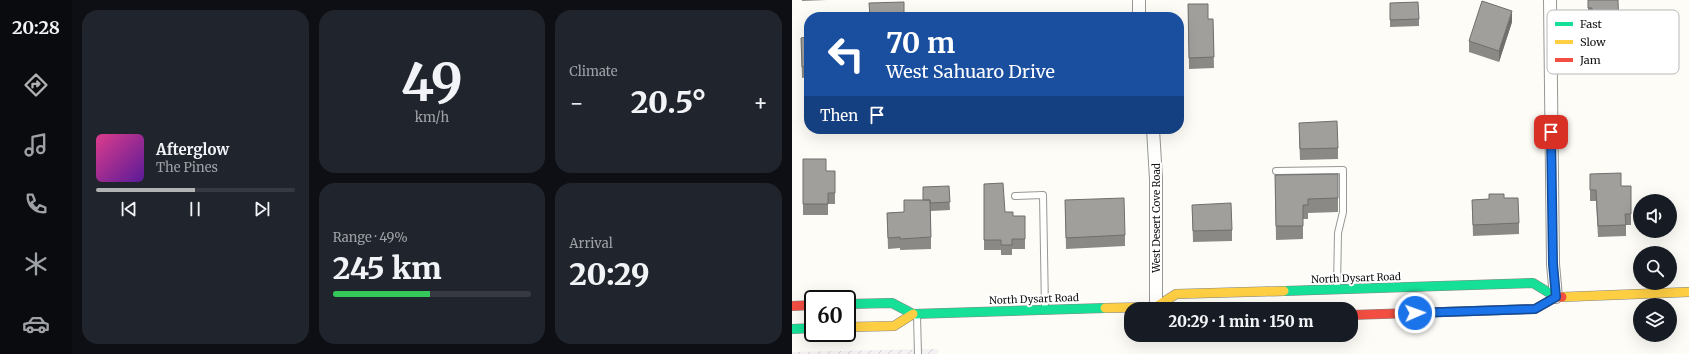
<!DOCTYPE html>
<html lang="en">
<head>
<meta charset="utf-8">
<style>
	body { margin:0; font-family:Merriweather,serif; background:#20242c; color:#f1f3f6; height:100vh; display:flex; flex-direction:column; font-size:15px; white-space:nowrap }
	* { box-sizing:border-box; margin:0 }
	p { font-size:13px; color:#9ea1a6 }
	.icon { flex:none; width:22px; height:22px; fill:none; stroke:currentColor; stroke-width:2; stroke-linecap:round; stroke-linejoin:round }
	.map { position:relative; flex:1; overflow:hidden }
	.panel { display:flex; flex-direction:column; gap:10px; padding:10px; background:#0d0f14; width:720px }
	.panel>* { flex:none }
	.guide { position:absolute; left:12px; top:12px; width:380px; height:122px; border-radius:16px; box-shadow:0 4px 16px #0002; background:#1a4fa0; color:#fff; overflow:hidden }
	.tools { position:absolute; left:841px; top:194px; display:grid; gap:8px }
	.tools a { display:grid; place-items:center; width:44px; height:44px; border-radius:50%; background:#171b24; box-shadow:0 4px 16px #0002; font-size:20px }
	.speed { position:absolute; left:12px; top:290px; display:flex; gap:8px; font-size:20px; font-weight:700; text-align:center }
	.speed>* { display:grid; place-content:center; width:52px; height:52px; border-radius:50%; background:#171b24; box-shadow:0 4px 16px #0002; line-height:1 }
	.speed .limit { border:2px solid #111; border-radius:6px; background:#fff; color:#111 }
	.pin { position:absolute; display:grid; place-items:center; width:34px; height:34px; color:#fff; margin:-17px; border-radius:8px; box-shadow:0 2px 6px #0006 }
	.me { position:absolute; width:44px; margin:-22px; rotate:88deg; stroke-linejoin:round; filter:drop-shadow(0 0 3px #0008) }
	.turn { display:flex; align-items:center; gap:14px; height:84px; padding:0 16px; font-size:18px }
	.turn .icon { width:52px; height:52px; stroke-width:2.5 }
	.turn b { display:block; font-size:28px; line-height:34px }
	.then { display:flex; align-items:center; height:38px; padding:0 16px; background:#0003; gap:8px; font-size:15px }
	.big { font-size:30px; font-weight:800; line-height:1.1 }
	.panel .card { flex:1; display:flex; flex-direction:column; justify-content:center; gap:6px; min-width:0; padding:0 14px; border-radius:16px; background:#20242c }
	.panel .dial { align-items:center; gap:0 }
	.dial b { font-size:52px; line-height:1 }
	.song { display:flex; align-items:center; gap:12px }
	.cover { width:48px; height:48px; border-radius:6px; background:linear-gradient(135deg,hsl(330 70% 55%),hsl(270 70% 35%)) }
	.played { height:4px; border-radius:2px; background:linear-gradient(90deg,#b2b2b3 50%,#363941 50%) }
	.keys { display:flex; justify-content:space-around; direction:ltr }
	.heat { display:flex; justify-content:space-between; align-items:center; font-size:22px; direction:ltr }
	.charge { height:6px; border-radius:3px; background:linear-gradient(90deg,#34c759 49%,#363941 0) }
	.panel .tiles { flex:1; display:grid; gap:10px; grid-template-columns:repeat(3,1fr) }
	.card:first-child { grid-row:span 2 }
	.trip { position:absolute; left:332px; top:302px; width:234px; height:40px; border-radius:16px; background:#171b24; box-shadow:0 4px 16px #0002; font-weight:800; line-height:40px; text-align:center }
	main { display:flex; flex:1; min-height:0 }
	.menu { display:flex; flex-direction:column; width:72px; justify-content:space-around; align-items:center; background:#090b0e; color:#9ea1a6 }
	.menu .icon { width:28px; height:28px }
	.menu .active { color:#b2b2b3 }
	.menu b { font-size:18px; color:#f1f3f6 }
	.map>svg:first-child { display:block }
	.industrial { fill:url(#industrial-furrows) }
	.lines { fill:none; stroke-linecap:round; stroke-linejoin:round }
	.lane-casing { stroke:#979795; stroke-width:8 }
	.street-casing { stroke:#979795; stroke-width:14 }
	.fast-casing { stroke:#858482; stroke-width:10 }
	.slow-casing { stroke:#858482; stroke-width:10 }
	.jam-casing { stroke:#858482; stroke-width:10 }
	.lane { stroke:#fffffe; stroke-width:6 }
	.street { stroke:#fffffe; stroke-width:12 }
	.fast { stroke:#16e098; stroke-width:9 }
	.slow { stroke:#ffcf43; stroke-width:9 }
	.jam { stroke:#f24e42; stroke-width:9 }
	.wall { fill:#8a8986 }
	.shaded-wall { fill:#716f6d }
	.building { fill:#a19f9c; stroke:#716f6d }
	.route-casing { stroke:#114b97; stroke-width:10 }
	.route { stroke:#1a73e8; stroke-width:7 }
	.labels { text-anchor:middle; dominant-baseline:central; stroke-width:4; stroke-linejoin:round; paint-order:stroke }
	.street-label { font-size:10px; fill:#111; stroke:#fff }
	.key { fill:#fff; stroke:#b8b8b8; stroke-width:1 }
	.key-label { font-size:11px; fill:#111 }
</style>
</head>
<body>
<main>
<nav class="menu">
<b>20:28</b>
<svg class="icon active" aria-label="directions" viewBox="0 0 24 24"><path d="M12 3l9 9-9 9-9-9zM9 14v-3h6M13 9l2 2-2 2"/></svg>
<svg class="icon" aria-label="music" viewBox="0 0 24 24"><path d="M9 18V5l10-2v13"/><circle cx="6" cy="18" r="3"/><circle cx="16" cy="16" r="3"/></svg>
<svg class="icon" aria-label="phone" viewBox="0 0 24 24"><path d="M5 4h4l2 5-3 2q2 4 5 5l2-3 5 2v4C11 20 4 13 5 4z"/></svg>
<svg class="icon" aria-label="climate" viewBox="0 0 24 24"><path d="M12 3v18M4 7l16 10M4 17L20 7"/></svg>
<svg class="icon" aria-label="car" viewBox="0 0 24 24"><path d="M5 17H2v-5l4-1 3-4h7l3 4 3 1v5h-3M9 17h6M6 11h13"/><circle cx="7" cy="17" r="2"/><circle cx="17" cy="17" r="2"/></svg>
</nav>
<section class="panel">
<div class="tiles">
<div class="card">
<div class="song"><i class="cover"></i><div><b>Afterglow</b><p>The Pines</p></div></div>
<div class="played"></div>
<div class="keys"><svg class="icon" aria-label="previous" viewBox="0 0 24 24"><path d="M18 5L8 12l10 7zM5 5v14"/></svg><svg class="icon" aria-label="pause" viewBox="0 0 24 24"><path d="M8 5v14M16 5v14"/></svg><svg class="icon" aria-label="next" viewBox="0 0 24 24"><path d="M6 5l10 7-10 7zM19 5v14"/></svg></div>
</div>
<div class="card dial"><b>49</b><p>km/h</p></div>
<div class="card"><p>Climate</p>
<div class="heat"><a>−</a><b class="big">20.5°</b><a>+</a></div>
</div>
<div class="card"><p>Range · 49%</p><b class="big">245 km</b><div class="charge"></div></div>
<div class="card"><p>Arrival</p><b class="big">20:29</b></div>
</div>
</section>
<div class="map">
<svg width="897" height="354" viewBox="0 0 897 354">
	<defs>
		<pattern id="industrial-furrows" width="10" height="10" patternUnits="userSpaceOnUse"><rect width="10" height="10" fill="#f5f0f3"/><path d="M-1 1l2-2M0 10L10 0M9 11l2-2" fill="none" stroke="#d1cdcf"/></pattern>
	</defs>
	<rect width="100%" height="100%" fill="#fdfcf7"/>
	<path class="industrial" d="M 146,349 L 146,354 L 0,354 L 0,352 Z"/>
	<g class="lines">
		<g class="lane-casing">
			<path id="lane" d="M 258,17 L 346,16
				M 484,171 L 551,170 L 551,212 L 546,233 L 545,287
				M 223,196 L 251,195 L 253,309
				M 125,316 L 126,354"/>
		</g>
		<g class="street-casing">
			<path id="street" d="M 758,0 L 761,264 L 764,297
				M 347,17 L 347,0
				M 361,129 L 364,179 L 364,307"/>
		</g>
		<g class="fast-casing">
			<path id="fast" d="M 492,291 L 741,283 L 764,297
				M 55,304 L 100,303 L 121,314 L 313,308
				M 0,329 L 21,328"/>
		</g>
		<g class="slow-casing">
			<path id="slow" d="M 770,297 L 897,292
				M 313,308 L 364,307 L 384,294 L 492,291
				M 55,327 L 102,326 L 121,314"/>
		</g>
		<g class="jam-casing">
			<path id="jam" d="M 0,306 L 21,305
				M 559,315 L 743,309 L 764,297 L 770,297"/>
		</g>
		<use href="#lane" class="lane"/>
		<use href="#street" class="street"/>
		<use href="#fast" class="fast"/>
		<use href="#slow" class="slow"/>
		<use href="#jam" class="jam"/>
	</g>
	<path class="wall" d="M 10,0 L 35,0 L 10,1 Z
		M 796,0 L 826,0 L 827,47 L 800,48 L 800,19 L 796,19 Z
		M 598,3 L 627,19 L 627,26 L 598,27 Z
		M 396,4 L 416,19 L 421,19 L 422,68 L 397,69 Z
		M 720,22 L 707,62 L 677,52 L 677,41 Z
		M 13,25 L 17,25 L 17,77 L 10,78 L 9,38 L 13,37 Z
		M 507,134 L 546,148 L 546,159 L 508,160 Z
		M 11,159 L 34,171 L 43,193 L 43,204 L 36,204 L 36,215 L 11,215 Z
		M 546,174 L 546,212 L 516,213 L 516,219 L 511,219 L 511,239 L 484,240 L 483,175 Z
		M 798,174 L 829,186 L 839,214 L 839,225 L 834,225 L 834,236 L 806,237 L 804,201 L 798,201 Z
		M 192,184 L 213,212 L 221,216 L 233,216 L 233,249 L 220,249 L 220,255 L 209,255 L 209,250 L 192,250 Z
		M 157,186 L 158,210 L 139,211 L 139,249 L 108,250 L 108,248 L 96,249 L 95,213 L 112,212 L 112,200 L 131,200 Z
		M 712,198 L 727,223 L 727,234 L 681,236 L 680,200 Z
		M 273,200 L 333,235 L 333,246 L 274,249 Z
		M 400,205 L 440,230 L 440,241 L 401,242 Z"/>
	<path class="shaded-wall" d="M 720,11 L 720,22 L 707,62 L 707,51 Z"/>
	<path class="building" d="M 796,0 L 826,0 L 827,36 L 800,37 L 800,8 L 796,8 Z
		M 690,1 L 720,11 L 707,51 L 677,41 Z
		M 112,2 L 112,16 L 78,17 L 77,3 Z
		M 626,2 L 627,19 L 598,20 L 598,3 Z
		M 396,4 L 416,4 L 416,19 L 421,19 L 422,57 L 397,58 Z
		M 13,25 L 17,25 L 17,66 L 10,67 L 9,38 L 14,37 Z
		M 545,121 L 546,148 L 508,149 L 507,123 Z
		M 11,159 L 34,159 L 34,171 L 43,171 L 43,193 L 36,193 L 36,204 L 11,204 Z
		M 829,173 L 829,186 L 839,186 L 839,214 L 833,214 L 834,225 L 806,226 L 804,190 L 798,190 L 798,174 Z
		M 546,174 L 546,198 L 516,199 L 516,205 L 511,205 L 511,226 L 484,226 L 483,175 Z
		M 211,183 L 213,212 L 221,212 L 221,216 L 233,216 L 233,239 L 220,239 L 220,245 L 209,245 L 209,240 L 192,240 L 192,184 Z
		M 157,186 L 158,202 L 138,203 L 138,200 L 131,200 L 131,187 Z
		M 697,194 L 712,194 L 712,198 L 726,198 L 727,223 L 681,225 L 680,200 L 697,199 Z
		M 332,198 L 333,235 L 274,238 L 273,200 Z
		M 112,200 L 138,200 L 139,237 L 108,239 L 108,237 L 96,238 L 95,213 L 112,212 Z
		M 439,203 L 440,230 L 401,231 L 400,205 Z"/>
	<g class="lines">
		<g class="route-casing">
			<path id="route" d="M 623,313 L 743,309 L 764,297 L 761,264 L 759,132"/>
		</g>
		<use href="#route" class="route"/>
	</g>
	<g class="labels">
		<g class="street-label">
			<text transform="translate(364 218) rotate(-90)">West Desert Cove Road</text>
			<text transform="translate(564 278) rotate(-2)">North Dysart Road</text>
			<text transform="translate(242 299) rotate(-2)">North Dysart Road</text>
		</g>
	</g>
	<rect x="755" y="10" width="132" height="64" rx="6" class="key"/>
	<rect x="763" y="22" width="18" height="4" fill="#16e098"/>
	<rect x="763" y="40" width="18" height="4" fill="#ffcf43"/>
	<rect x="763" y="58" width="18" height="4" fill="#f24e42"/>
	<g class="key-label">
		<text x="788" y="28">Fast</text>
		<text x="788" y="46">Slow</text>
		<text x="788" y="64">Jam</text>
	</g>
</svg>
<div class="tools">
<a><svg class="icon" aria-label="sound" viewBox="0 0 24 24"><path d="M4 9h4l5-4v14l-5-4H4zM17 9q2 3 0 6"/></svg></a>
<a><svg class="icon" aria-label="search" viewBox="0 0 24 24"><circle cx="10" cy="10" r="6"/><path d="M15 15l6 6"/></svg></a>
<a><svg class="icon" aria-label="layers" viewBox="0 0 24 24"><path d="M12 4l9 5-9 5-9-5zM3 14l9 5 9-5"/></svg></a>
</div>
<div class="speed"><div class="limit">60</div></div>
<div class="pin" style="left:759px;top:132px;background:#d93025"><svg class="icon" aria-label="arrive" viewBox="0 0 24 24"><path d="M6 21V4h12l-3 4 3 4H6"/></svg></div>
<svg class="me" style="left:623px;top:313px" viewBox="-20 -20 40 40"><circle r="17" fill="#1a73e8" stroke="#fff" stroke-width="3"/><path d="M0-11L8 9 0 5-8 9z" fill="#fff"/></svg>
<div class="trip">20:29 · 1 min · 150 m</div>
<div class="guide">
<div class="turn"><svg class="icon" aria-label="left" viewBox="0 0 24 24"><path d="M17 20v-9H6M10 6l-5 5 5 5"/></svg><div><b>70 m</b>West Sahuaro Drive</div></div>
<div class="then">Then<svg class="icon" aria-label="arrive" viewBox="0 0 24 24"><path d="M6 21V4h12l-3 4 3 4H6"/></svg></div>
</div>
</div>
</main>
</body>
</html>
